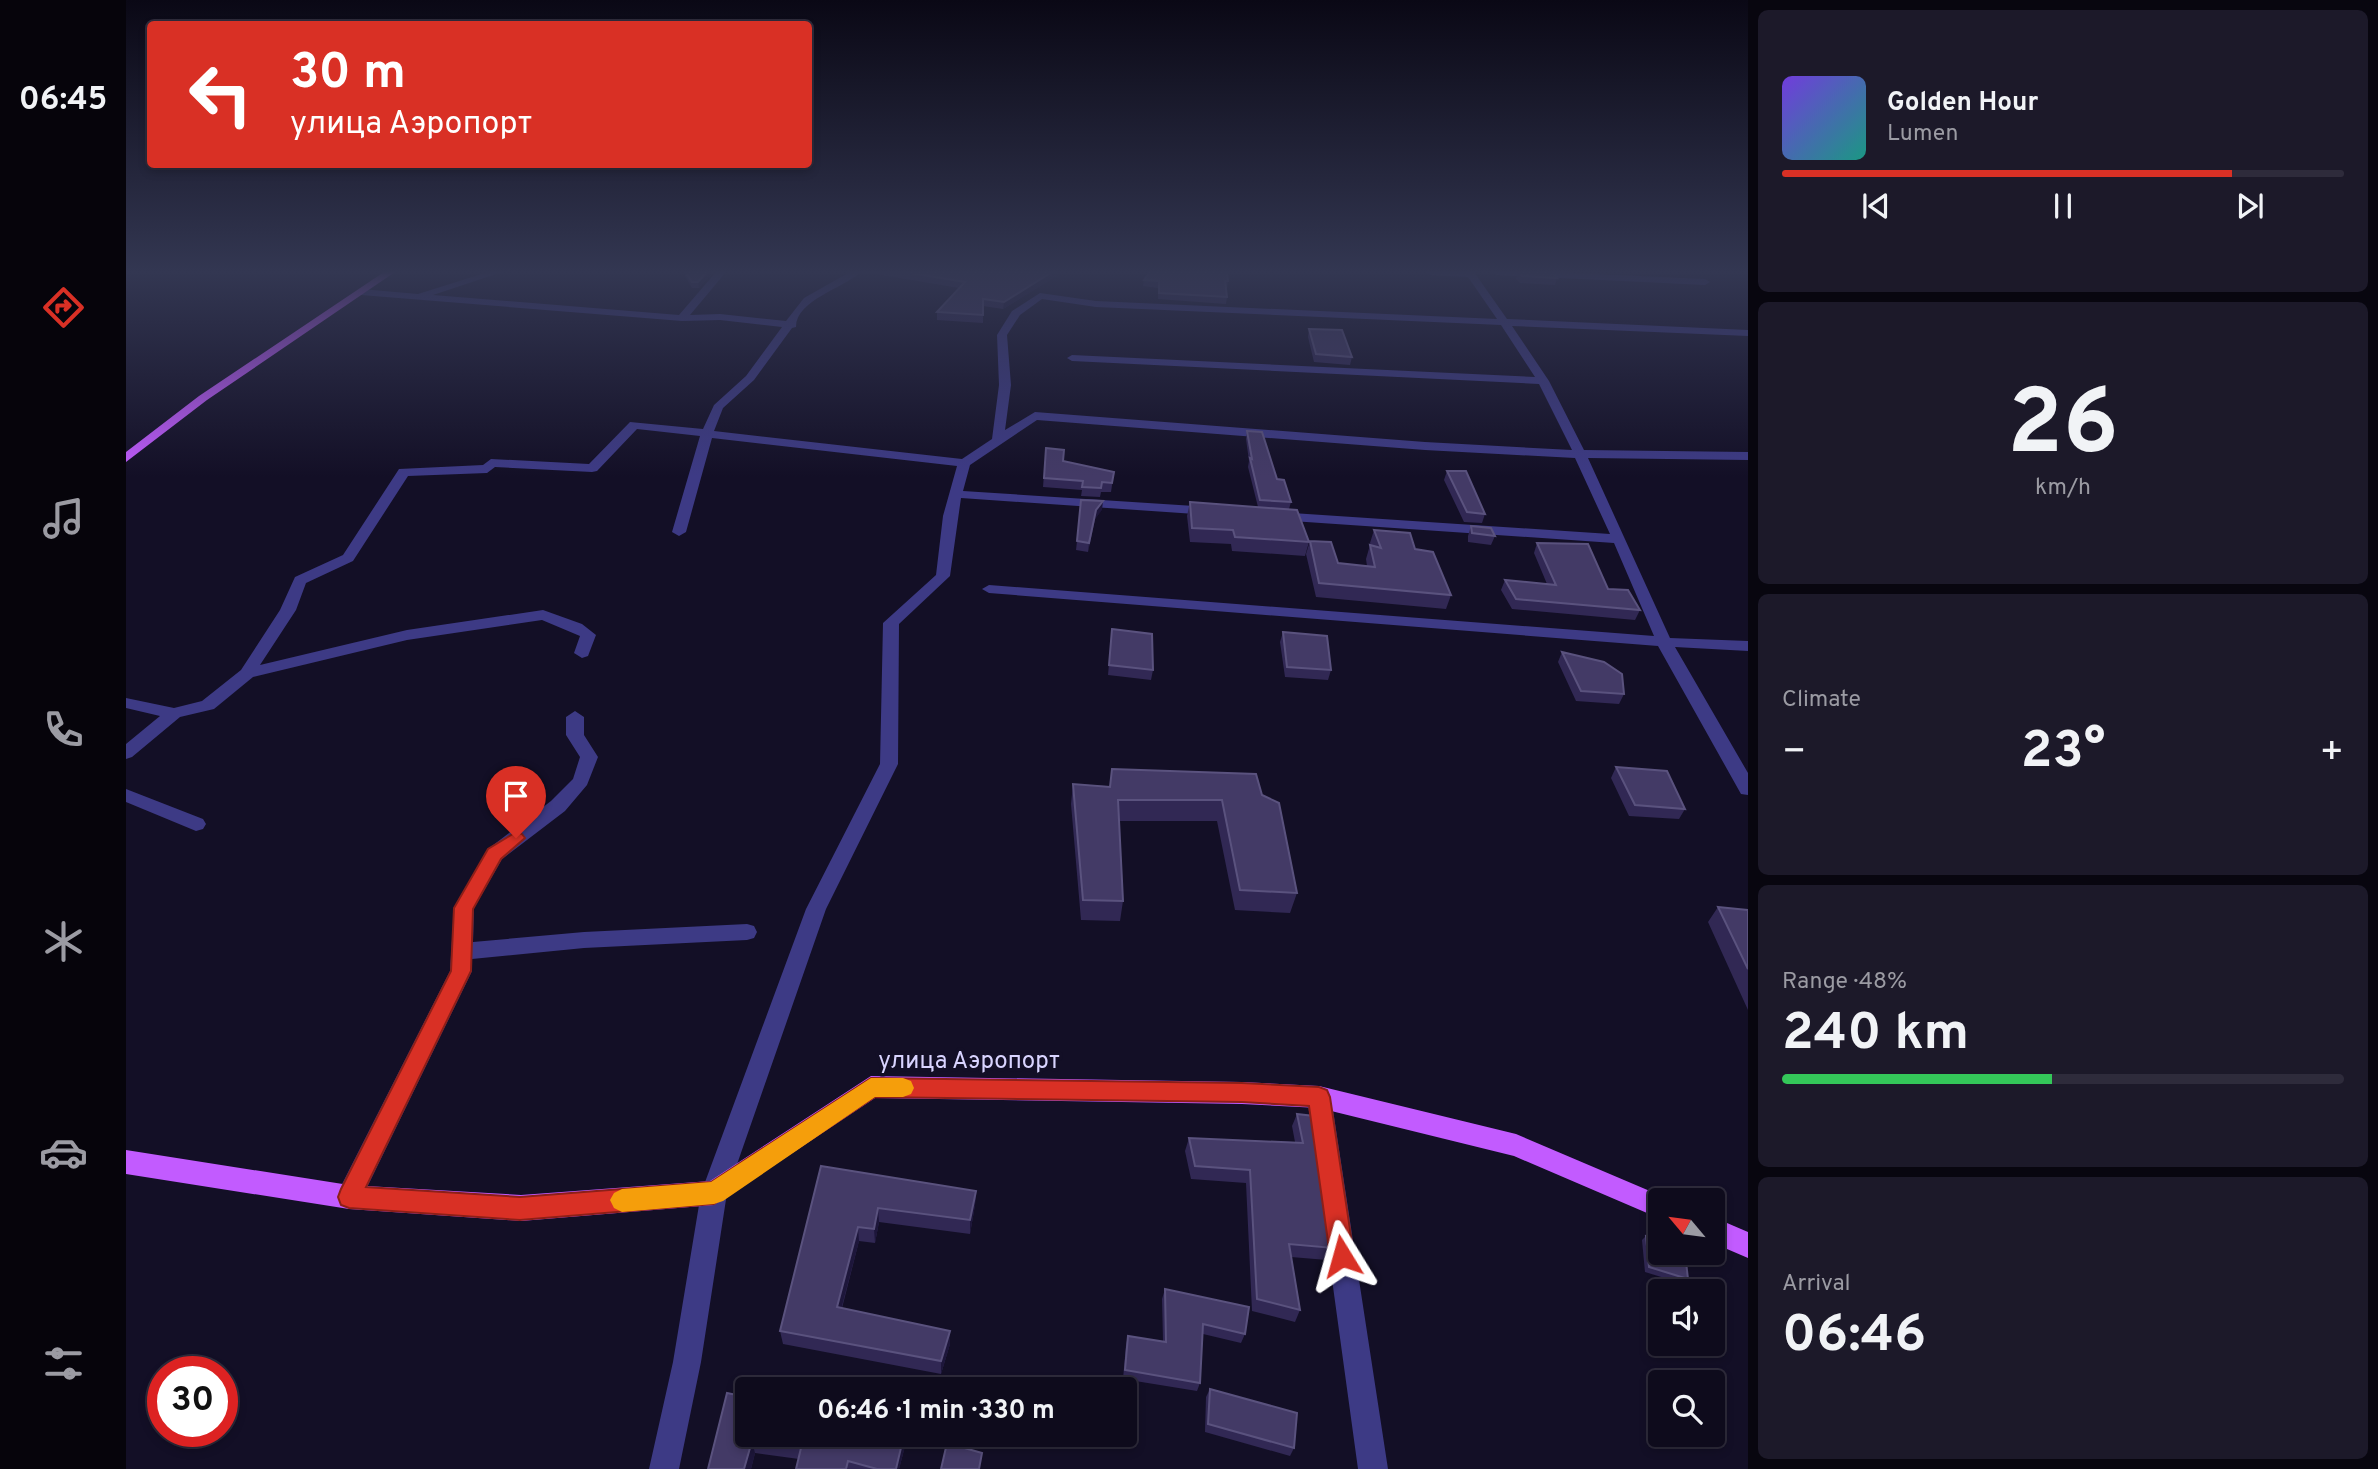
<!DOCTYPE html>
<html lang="en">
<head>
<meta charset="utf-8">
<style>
	body { margin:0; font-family:Overpass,sans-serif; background:#1c1929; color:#f1f3f6; height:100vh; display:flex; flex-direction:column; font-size:26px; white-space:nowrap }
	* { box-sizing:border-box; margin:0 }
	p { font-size:23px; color:#9b9ba3 }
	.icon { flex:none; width:38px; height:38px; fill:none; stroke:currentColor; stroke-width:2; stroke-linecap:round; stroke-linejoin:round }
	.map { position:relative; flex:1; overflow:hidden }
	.sheet { display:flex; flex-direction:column; gap:10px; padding:10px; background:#08060f; width:630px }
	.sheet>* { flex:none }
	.top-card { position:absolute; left:21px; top:21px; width:665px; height:147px; border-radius:7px; box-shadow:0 4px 10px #0003,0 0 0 2px #2e2b3b; background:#d93025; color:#fff; overflow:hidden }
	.needle { width:46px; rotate:299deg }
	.fabs { position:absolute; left:1522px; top:1188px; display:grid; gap:14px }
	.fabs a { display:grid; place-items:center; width:77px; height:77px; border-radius:7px; background:#0e0b1c; box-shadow:0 4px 10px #0003,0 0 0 2px #2e2b3b; font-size:35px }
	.speed { position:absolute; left:21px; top:1356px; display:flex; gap:14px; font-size:35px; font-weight:700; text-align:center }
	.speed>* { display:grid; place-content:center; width:91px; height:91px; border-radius:50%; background:#0e0b1c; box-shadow:0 4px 10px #0003,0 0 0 2px #2e2b3b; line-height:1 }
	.speed .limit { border:10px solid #d22; background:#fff; color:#111 }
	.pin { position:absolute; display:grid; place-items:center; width:60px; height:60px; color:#fff; margin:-72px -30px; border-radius:50% 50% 50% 0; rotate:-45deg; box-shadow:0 0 7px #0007 }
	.pin .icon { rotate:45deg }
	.me { position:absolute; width:77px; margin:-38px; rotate:352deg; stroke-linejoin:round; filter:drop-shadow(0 0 5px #0008) }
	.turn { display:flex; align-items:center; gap:24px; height:147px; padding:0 28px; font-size:32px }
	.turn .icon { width:91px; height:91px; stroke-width:2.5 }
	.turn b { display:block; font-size:49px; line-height:60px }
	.big { font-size:52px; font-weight:700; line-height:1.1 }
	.sheet .card { flex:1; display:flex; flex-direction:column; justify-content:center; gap:10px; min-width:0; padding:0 24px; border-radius:10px; background:#1c1929 }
	.sheet .dial { align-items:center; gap:0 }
	.dial b { font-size:91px; line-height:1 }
	.song { display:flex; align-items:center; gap:21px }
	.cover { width:84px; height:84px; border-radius:10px; background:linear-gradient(135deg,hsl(260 70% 55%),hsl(170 70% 35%)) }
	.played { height:7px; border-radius:4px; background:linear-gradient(90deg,#d93025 80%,#2e2b3b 80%) }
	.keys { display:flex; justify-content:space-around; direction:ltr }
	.heat { display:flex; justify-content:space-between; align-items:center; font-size:38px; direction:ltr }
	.charge { height:10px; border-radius:5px; background:linear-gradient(90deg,#34c759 48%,#2e2b3b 0) }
	.trip { position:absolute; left:609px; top:1377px; width:402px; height:70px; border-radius:7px; background:#0e0b1c; box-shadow:0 4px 10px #0003,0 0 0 2px #2e2b3b; font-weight:700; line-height:70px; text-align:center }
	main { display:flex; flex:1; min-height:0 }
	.menu { display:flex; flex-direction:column; width:126px; justify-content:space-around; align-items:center; background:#06040b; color:#9b9ba3 }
	.menu .icon { width:49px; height:49px }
	.menu .active { color:#d93025 }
	.menu b { font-size:32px; color:#f1f3f6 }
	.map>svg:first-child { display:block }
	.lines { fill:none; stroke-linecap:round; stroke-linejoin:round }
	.minor { fill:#3d3a85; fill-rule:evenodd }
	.major { fill:#c25bff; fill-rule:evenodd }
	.wall { fill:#312854 }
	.shaded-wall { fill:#1d163a }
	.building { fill:#433a66; stroke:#5a527e; stroke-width:2 }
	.route { fill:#d93025; stroke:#8d1f18; stroke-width:2 }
	.slow { fill:#f59e0b }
	.labels { text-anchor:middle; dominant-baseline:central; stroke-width:7; stroke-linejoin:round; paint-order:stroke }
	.near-street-label { font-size:24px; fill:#d9d4ff; stroke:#130f26 }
</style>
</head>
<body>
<main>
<nav class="menu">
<b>06:45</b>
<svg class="icon active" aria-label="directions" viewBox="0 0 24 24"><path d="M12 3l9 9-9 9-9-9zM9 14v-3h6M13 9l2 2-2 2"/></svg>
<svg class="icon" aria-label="music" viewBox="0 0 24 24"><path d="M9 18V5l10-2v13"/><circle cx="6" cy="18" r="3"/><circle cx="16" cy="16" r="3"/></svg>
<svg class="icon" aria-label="phone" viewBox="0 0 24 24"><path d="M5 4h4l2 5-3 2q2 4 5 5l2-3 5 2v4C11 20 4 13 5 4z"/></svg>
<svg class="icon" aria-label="climate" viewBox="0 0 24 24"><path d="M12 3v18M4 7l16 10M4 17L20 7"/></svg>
<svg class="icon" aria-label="car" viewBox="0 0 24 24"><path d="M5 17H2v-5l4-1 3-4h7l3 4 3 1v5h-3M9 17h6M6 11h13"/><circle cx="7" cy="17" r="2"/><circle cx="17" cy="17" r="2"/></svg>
<svg class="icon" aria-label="filters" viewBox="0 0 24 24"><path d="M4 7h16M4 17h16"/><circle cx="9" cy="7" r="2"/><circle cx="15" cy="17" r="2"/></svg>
</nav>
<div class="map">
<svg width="1622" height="1469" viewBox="0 0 1622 1469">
	<rect width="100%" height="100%" fill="#130f26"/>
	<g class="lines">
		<path class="minor" d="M 362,272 L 376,272 L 307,295 L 553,315 L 590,272 L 600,272 L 564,315 L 594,314 L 660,321 L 678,298 L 724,272 L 735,272 C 718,288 670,300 670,327 L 666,328 L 628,380 L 597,408 L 588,431 L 836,459 L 866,439 L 873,385 L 871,335 L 886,311 L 914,293 L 970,301 L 1371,319 L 1342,277 L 1305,275 L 1300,272 L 1348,272 L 1381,319 L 1622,330 L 1622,336 L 1386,326 L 1423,381 L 1458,450 L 1622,452 L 1622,460 L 1462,458 L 1544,638 L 1622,641 L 1622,651 L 1549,647 L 1622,773 L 1622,795 L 1615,794 L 1532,646 L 863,593 L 856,589 L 863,585 L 1528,636 L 1488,543 L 1151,520 L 1144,516 L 1151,512 L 1484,534 L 1449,458 L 1299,450 L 911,420 L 844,465 L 837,491 L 1084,507 L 1091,511 L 1084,515 L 835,498 L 824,576 L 773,624 L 772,764 L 700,909 L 601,1193 L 575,1362 L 553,1469 L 523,1469 L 547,1362 L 575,1193 L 680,909 L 754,764 L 757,623 L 810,575 L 817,516 L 831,466 L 586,438 L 560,532 L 553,536 L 546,532 L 574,436 L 511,429 L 471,471 L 466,472 L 369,467 L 361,473 L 282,476 L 227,561 L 180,583 L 170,610 L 134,665 L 281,630 L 417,610 L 456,624 L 470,635 L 462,656 L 456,658 L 448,653 L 454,636 L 416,620 L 281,640 L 127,677 L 88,709 L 54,717 L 6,757 L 0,759 L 0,744 L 34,716 L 0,708 L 0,698 L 48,708 L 76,701 L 115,670 L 154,610 L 169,577 L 217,555 L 273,469 L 357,465 L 365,459 L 463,464 L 504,422 L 577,429 L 588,405 L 620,376 L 656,327 L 594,320 L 556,321 L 235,295 L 230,292 L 235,289 L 292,294 ZM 916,299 L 970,307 L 1375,325 L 1409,377 L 946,355 L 941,358 L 946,361 L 1413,384 L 1446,450 L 1299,442 L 909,412 L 879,430 L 885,385 L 881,335 L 894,315 Z
			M 1366,272 L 1425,272 L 1579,279 L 1584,282 L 1579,285 L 1371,275 Z
			M 449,711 L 458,717 L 458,735 L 472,757 L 461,785 L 439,811 L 376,859 L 348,908 L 347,942 L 458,932 L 621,924 L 628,926 L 631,932 L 628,938 L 621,940 L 458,948 L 346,959 L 346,971 L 232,1206 L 223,1209 L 214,1206 L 210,1197 L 214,1188 L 324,971 L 328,908 L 331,902 L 362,849 L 425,801 L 447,779 L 454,757 L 440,735 L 440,717 Z
			M 0,789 L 77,819 L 80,824 L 77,829 L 70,831 L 0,802 Z
			M 1193,1086 L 1201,1089 L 1205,1097 L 1262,1469 L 1232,1469 L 1181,1097 L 1185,1089 Z"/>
		<path class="major" d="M 258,272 L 269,272 L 81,400 L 0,462 L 0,452 L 73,396 Z
			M 745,1076 L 1116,1082 L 1193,1086 L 1390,1134 L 1545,1200 L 1535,1200 L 1535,1219 L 1388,1156 L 1193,1108 L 1116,1104 L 749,1098 L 588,1205 L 395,1221 L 223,1209 L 0,1174 L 0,1150 L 223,1185 L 395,1195 L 584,1181 Z
			M 1587,1217 L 1622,1232 L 1622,1258 L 1587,1243 Z"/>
	</g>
	<path class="wall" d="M 558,272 L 587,272 L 573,288 L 566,288 L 559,276 Z
		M 627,272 L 646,272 L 646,273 Z
		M 738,272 L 933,272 L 932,275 L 877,309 L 857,306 L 857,323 L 811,320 L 811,312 L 833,288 Z
		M 1392,272 L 1405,272 L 1431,278 L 1429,285 L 1394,283 L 1390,279 Z
		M 1018,280 L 1102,281 L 1101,288 L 1100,288 L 1101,297 L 1100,304 L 1032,299 L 1032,288 L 1017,286 Z
		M 1183,329 L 1226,357 L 1224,365 L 1188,362 L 1182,337 Z
		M 1121,431 L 1165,502 L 1163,509 L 1183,542 L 1179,556 L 1106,551 L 1105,544 L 1064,542 L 1061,516 L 1064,502 L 1132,507 L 1122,467 L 1123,461 L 1120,439 Z
		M 920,448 L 937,461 L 988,472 L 985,492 L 975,492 L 974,497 L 955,496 L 956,490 L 917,487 Z
		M 1321,471 L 1359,514 L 1356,523 L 1338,522 L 1318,480 Z
		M 976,510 L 969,519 L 962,552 L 950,550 L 951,541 Z
		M 1345,526 L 1369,536 L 1365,545 L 1342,542 L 1342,536 Z
		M 1248,530 L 1289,549 L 1325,595 L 1320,609 L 1190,597 L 1180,554 L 1184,541 L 1212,563 L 1241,566 L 1240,559 L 1244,545 L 1245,546 L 1244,543 Z
		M 1411,543 L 1514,610 L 1509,620 L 1386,609 L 1375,590 L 1379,580 L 1421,584 L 1408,553 Z
		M 986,629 L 1027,670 L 1025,680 L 982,675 Z
		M 1157,632 L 1205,670 L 1202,680 L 1159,677 L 1154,642 Z
		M 1436,652 L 1498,694 L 1493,704 L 1450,701 L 1432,662 Z
		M 1490,767 L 1559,809 L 1553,819 L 1503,816 L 1485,778 Z
		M 947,784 L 1136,795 L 1171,893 L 1164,913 L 1109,910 L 1091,821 L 993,821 L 997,901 L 994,921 L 955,920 L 945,804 Z
		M 1592,907 L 1622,910 L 1622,1010 L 1582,922 Z
		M 1171,1114 L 1207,1248 L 1201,1260 L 1165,1257 L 1174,1310 L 1169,1322 L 1126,1311 L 1120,1183 L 1065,1179 L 1059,1151 L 1063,1138 L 1169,1142 L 1166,1126 Z
		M 695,1166 L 850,1191 L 849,1205 L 844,1234 L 753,1222 L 749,1243 L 733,1241 L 716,1308 L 824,1344 L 815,1374 L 657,1344 L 654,1331 Z
		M 1520,1236 L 1562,1279 L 1558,1284 L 1519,1272 L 1516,1240 Z
		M 1039,1289 L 1119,1334 L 1115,1343 L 1077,1334 L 1074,1383 L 1071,1391 L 997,1379 L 1000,1345 L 1002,1336 L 1037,1342 L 1036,1299 Z
		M 1084,1389 L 1168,1448 L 1164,1456 L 1079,1432 L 1080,1397 Z
		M 601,1393 L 782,1435 L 773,1469 L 670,1469 L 673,1459 L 629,1453 L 625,1469 L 582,1469 Z"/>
	<path class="shaded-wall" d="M 581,272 L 587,272 L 573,288 L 572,282 Z
		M 926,272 L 933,272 L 932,275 L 877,309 L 878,302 Z
		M 977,501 L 976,510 L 969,519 L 962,552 L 963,543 L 970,510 Z
		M 850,1191 L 849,1205 L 844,1234 L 844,1220 Z
		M 752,1208 L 753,1222 L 749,1243 L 748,1229 Z
		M 732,1227 L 733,1241 L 712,1321 L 711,1307 Z
		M 824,1331 L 824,1344 L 815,1374 L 815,1361 Z
		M 778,1435 L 782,1435 L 773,1469 L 770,1469 Z
		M 626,1441 L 629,1453 L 625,1469 L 618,1469 Z"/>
	<path class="building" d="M 559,272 L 581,272 L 572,282 L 566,282 Z
		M 779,272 L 926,272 L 878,302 L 857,299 L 857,315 L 811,312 L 839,282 Z
		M 1024,272 L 1101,272 L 1102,281 L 1099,281 L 1101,297 L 1033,293 L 1033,281 L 1018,280 Z
		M 1393,272 L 1427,273 L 1431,278 L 1396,276 Z
		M 1183,329 L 1216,330 L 1226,357 L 1190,354 Z
		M 1121,431 L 1136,432 L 1151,479 L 1158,480 L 1165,502 L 1134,500 L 1124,458 L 1126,459 Z
		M 920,448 L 938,450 L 937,461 L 988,472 L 986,483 L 976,482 L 975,488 L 956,487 L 957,481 L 918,478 Z
		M 1321,471 L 1340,471 L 1359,514 L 1341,512 Z
		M 955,500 L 977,501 L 970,510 L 963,543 L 951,541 Z
		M 1064,502 L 1171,510 L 1183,542 L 1109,537 L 1107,530 L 1066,528 Z
		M 1345,526 L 1365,528 L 1369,536 L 1346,533 Z
		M 1248,530 L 1284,533 L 1289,549 L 1307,552 L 1325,595 L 1193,583 L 1184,541 L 1205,542 L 1212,563 L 1249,567 L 1244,545 L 1255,548 Z
		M 1411,543 L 1462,544 L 1482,589 L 1502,590 L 1514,610 L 1390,599 L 1379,580 L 1430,585 Z
		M 986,629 L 1026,634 L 1027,670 L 983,665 Z
		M 1157,632 L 1201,636 L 1205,670 L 1161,667 Z
		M 1436,652 L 1478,662 L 1496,674 L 1498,694 L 1455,691 Z
		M 1490,767 L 1541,771 L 1559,809 L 1509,805 Z
		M 986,769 L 1130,774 L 1136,795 L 1153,803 L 1171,893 L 1114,890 L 1096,800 L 992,800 L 997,901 L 957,900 L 947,784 L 984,787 Z
		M 1592,907 L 1622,910 L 1622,969 Z
		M 1171,1114 L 1188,1116 L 1207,1248 L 1163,1244 L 1174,1310 L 1131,1299 L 1124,1170 L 1069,1166 L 1063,1138 L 1177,1143 Z
		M 695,1166 L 850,1191 L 844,1220 L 752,1208 L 748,1229 L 732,1227 L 711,1307 L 824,1331 L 815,1361 L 654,1331 Z
		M 1520,1236 L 1535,1240 L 1535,1253 L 1559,1253 L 1562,1279 L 1523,1267 Z
		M 1039,1289 L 1123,1307 L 1119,1334 L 1077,1324 L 1074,1383 L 999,1370 L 1002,1336 L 1040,1342 Z
		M 1084,1389 L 1171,1413 L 1168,1448 L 1082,1424 Z
		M 601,1393 L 621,1397 L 621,1435 L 778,1435 L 770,1469 L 751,1469 L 722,1461 L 720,1469 L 670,1469 L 675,1448 L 626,1441 L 618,1469 L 582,1469 Z
		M 821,1443 L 856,1453 L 853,1469 L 815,1469 Z"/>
	<linearGradient id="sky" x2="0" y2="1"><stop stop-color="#0a0815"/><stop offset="0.57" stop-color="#333752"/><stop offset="1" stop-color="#333752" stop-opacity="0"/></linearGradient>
	<rect width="1622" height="477" fill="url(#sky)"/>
	<path class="route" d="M 390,832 L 396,834 L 399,838 L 375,859 L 347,909 L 345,971 L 240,1187 L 394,1197 L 585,1182 L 745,1078 L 1116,1083 L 1193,1087 L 1201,1090 L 1204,1097 L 1228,1256 L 1225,1265 L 1216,1269 L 1207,1265 L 1204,1256 L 1183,1106 L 1116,1102 L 749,1097 L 588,1204 L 394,1220 L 223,1208 L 215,1205 L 212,1197 L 215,1189 L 325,971 L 328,908 L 362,849 Z"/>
	<path class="slow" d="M 745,1078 L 777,1078 L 785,1081 L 788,1088 L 785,1094 L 777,1097 L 749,1097 L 597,1201 L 588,1204 L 496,1212 L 488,1208 L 484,1200 L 488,1193 L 496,1189 L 585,1182 Z"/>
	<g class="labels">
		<g class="near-street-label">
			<text x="843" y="1062">улица Аэропорт</text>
		</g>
	</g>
</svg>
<div class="fabs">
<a><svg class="needle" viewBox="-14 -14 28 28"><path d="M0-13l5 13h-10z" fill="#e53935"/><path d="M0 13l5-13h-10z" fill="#9b9ba3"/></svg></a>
<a><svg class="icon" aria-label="sound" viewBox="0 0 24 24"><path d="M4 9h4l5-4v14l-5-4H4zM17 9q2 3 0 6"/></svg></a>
<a><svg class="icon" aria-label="search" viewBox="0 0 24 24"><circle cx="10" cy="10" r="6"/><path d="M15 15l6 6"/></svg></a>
</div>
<div class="speed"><div class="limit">30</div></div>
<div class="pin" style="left:390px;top:838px;background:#d93025"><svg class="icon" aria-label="arrive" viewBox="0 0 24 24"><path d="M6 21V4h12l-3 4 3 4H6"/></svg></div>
<svg class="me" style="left:1216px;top:1256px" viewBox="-20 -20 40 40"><path d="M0-17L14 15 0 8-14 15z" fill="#d93025" stroke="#fff" stroke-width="4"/></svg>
<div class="trip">06:46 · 1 min · 330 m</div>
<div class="top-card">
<div class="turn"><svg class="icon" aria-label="left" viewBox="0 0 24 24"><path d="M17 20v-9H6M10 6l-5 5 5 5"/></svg><div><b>30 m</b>улица Аэропорт</div></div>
</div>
</div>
<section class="sheet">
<div class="card">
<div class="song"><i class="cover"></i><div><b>Golden Hour</b><p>Lumen</p></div></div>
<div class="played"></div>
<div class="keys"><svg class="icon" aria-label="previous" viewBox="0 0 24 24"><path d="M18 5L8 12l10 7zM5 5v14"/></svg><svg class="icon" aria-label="pause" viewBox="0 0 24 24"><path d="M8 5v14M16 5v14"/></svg><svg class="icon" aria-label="next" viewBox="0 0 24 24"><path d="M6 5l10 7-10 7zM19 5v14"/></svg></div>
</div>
<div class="card dial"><b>26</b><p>km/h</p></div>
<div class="card"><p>Climate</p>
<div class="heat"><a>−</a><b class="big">23°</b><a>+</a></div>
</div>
<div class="card"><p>Range · 48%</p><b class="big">240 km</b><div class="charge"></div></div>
<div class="card"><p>Arrival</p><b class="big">06:46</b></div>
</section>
</main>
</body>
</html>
